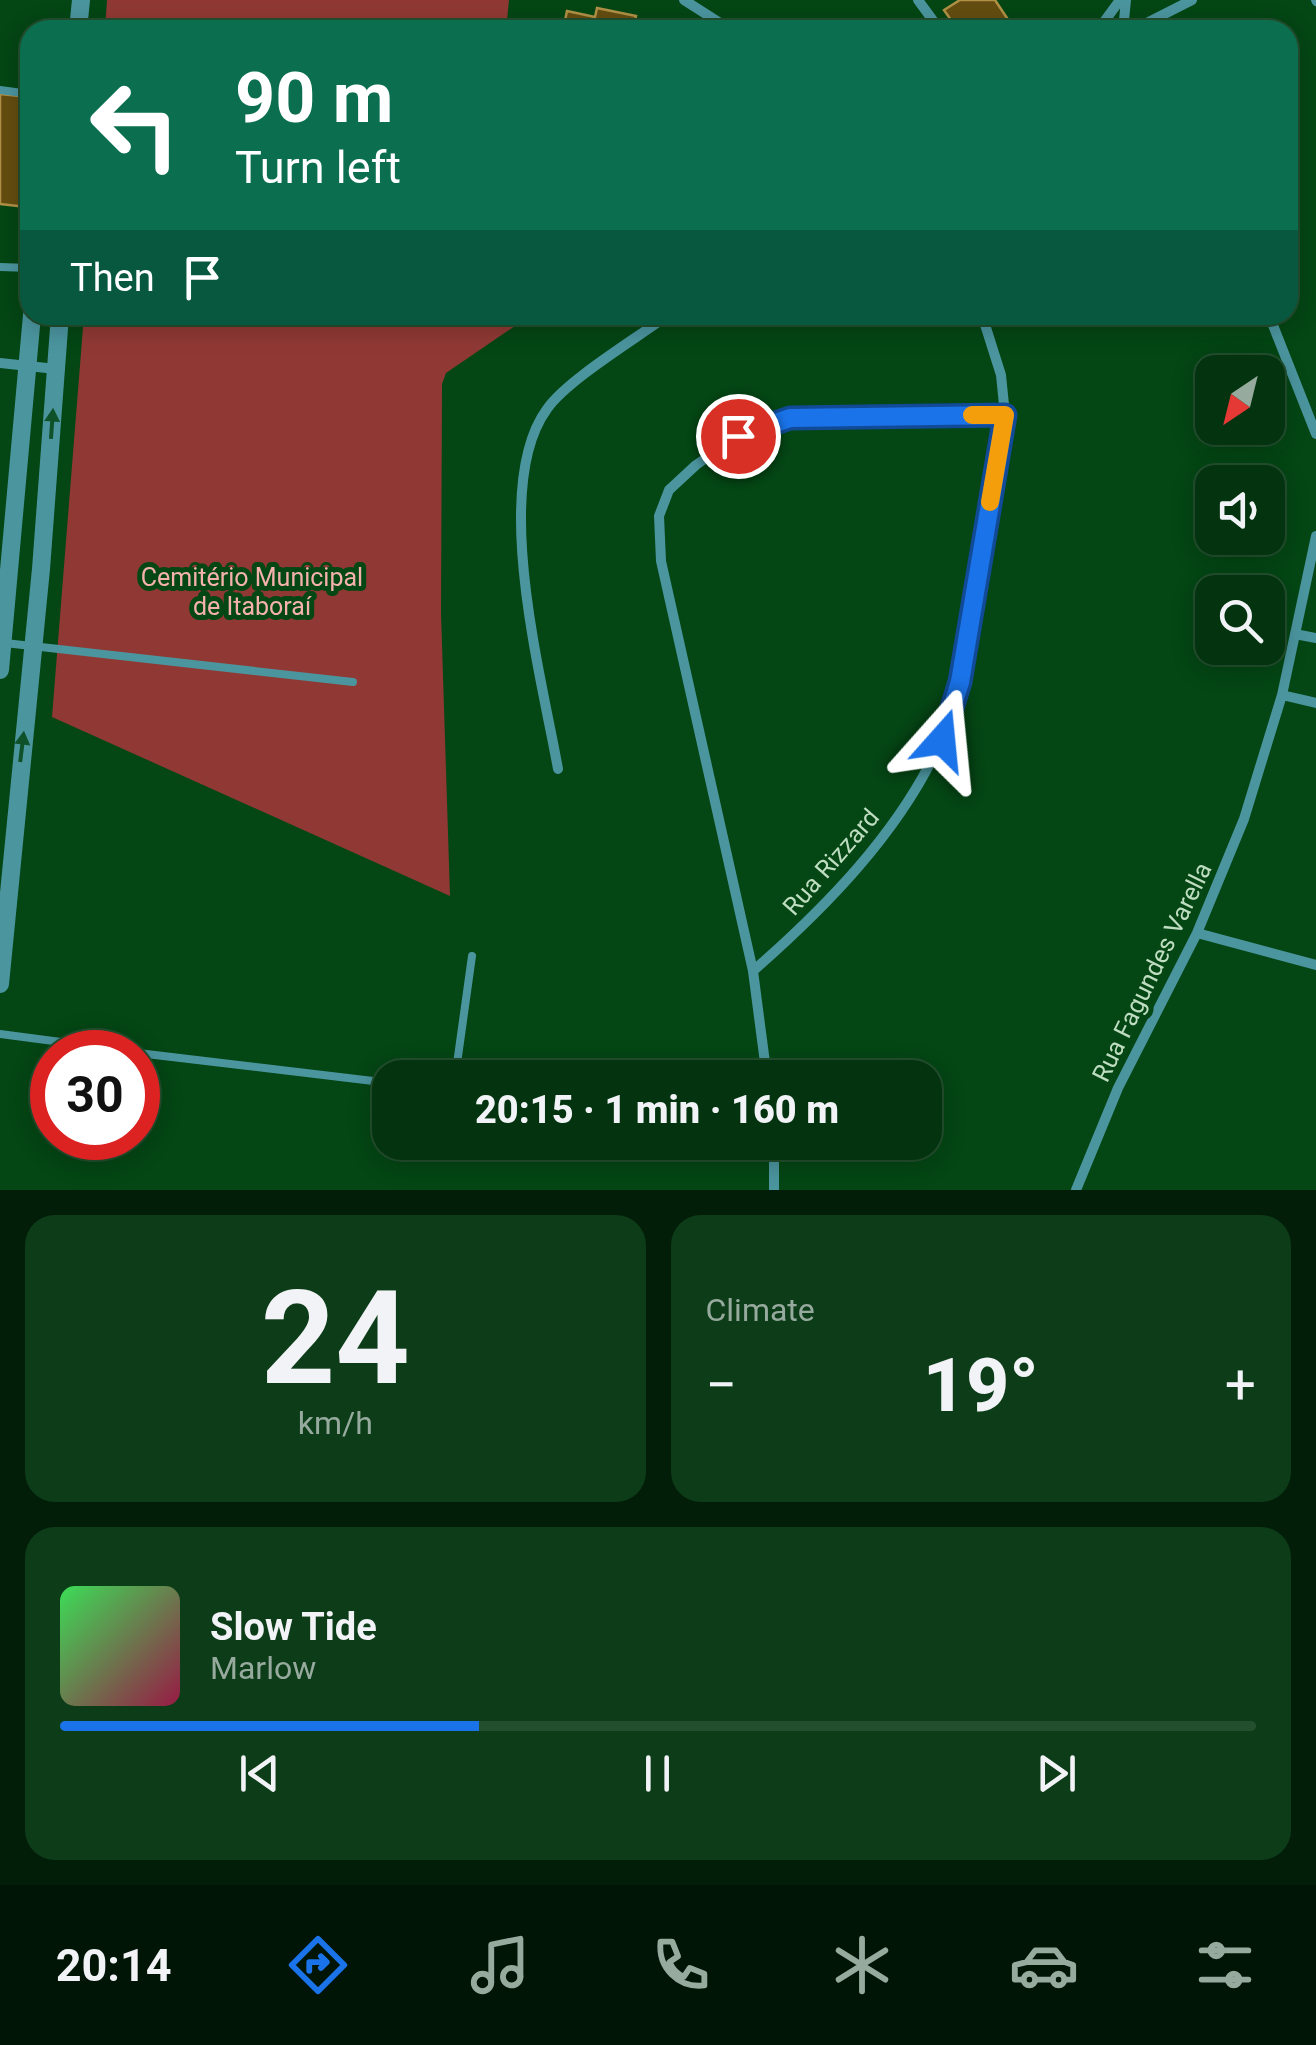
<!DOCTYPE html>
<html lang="en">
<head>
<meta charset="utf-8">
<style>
	body { margin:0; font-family:Roboto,sans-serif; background:#0d3c18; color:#f1f3f6; height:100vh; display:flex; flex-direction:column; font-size:38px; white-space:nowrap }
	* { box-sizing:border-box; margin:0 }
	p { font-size:32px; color:#97aa9e }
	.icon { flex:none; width:55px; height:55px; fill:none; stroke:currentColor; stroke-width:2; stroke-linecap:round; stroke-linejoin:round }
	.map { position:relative; height:1190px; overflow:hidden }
	.panel { display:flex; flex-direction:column; gap:25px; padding:25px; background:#021d08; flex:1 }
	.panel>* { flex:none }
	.hud { position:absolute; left:20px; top:20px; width:1278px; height:305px; border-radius:30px; box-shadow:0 5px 25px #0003,0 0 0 2px #244f2f; background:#0b6e4f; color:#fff; overflow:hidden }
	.needle { width:65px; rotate:215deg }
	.controls { position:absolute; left:1195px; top:355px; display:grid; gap:20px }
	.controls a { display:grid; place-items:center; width:90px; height:90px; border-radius:20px; background:#03340f; box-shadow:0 5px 25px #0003,0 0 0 2px #244f2f; font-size:50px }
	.speed { position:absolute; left:30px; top:1030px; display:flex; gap:20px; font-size:50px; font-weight:700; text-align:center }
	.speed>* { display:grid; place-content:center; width:130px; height:130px; border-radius:50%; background:#03340f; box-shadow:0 5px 25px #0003,0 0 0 2px #244f2f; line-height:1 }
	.speed .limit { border:15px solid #d22; background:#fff; color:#111 }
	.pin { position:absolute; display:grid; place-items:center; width:85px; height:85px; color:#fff; margin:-42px; border:5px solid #fff; border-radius:50%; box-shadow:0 2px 10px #0007 }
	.me { position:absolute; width:110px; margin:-55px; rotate:18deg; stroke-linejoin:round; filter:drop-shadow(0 0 8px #0008) }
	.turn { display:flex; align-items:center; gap:35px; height:210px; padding:0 50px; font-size:45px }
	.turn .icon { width:130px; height:130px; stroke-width:2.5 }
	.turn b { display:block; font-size:70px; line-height:85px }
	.then { display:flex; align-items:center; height:95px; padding:0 50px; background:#0003; gap:20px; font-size:38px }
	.big { font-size:75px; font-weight:800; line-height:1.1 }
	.panel .card { flex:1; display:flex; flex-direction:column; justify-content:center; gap:15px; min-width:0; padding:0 35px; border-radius:30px; background:#0d3c18 }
	.panel .dial { align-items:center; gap:0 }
	.dial b { font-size:130px; line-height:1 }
	.song { display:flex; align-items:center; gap:30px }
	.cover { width:120px; height:120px; border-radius:15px; background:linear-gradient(135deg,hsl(130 70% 55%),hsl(340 70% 35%)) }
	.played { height:10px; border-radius:5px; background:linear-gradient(90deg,#1a73e8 35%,#244f2f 35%) }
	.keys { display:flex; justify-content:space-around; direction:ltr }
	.heat { display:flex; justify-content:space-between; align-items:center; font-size:55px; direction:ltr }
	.panel .tiles { flex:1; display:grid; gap:25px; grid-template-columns:1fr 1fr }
	.card:last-child { grid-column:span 2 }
	.trip { position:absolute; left:372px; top:1060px; width:570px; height:100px; border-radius:30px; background:#03340f; box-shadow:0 5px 25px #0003,0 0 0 2px #244f2f; font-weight:800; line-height:100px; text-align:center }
	.dock { display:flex; height:160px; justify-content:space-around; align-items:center; background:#011506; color:#97aa9e }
	.dock .icon { width:70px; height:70px }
	.dock .active { color:#1a73e8 }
	.dock b { font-size:45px; color:#f1f3f6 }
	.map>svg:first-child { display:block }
	.green { fill:#903934 }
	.building { fill:#644d10; stroke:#b09146; stroke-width:2.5 }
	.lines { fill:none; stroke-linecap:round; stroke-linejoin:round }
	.service { stroke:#4b959f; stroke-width:8 }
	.minor { stroke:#4b959f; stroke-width:10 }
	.tertiary { stroke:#4b959f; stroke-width:18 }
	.oneway { fill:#0f5229 }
	.route-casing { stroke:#114b97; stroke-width:25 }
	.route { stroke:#1a73e8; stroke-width:18 }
	.slow { stroke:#f59e0b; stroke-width:18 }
	.labels { text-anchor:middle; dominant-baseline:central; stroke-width:10; stroke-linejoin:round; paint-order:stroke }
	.park-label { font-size:25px; fill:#f4b2aa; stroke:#044614 }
	.street-label { font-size:25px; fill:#bfddc0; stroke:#044614 }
</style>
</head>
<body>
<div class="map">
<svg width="1316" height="1190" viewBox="0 0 1316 1190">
	<rect width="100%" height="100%" fill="#044614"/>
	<path class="green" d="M 107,0 L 509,0 L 506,30 L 105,30 Z
		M 84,315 L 531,315 L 446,373 L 442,384 L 441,613 L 450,896 L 52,717 Z"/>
	<path class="building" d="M 960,0 L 995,0 L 1015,30 L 958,30 L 944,10 Z
		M 597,8 L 636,16 L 635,21 L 666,30 L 563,30 L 567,11 L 595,17 Z
		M 0,94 L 30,97 L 27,207 L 0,204 Z"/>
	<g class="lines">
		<path class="service" d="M 1315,0 L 1316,2
			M 0,90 L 30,94
			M 0,267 L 30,268
			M 5,643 L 353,682
			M 0,1034 L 137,1052
			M 138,1053 L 390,1083
			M 455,1078 L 472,956"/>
		<path class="minor" d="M 684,0 L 731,30
			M 918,0 L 940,30
			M 1098,30 L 1120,0
			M 1123,30 L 1126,0
			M 1133,30 L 1192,0
			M 1269,315 L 1316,434
			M 0,363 L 56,369
			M 1295,634 L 1316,638
			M 1282,695 L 1316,703
			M 558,769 C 542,678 490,487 547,409 C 567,380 637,338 668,315
			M 1197,933 L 1316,965
			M 753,971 L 661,561 L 659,516 L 669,490 L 696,465 L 738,436 L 790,418 L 1005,415
			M 767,1078 L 753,971 C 825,908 900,832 940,743 C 960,699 965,650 973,603 C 984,540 994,478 1005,415 L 1001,375 L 982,315
			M 774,1142 L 774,1190
			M 1076,1190 L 1118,1088 L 1197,933 L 1244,819 L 1282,695 L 1316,536"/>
		<path class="tertiary" d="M 78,30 L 81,0
			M 0,670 L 32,315
			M 0,984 L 41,569 L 60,315"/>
	</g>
	<defs><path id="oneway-solid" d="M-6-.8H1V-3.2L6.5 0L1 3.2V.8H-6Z" transform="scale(2.5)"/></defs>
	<g class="oneway">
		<use href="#oneway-solid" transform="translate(52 424) rotate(-86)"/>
		<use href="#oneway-solid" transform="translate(22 747) rotate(-83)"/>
	</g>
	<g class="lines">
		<g class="route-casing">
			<path id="route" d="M 738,436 L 790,418 L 1005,415 L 960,682 L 942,740"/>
		</g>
		<use href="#route" class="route"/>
		<path class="slow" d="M 972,415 L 1005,415 L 990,502"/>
	</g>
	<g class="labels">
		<g class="park-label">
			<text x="252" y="577">Cemitério Municipal<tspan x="252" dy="29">de Itaboraí</tspan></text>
		</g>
		<g class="street-label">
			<text transform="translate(831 862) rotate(-49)">Rua Rizzard</text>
			<text transform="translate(1152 972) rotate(-64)">Rua Fagundes Varella</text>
		</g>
	</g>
</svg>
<div class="controls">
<a><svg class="needle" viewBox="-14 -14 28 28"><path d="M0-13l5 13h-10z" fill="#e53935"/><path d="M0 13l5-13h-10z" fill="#97aa9e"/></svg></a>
<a><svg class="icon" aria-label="sound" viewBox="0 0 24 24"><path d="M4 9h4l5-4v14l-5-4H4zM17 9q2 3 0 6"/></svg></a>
<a><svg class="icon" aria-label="search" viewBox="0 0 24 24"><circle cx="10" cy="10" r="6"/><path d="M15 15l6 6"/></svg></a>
</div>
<div class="speed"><div class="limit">30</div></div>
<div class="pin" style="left:738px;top:436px;background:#d93025"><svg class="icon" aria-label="arrive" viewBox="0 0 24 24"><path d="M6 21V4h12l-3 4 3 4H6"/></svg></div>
<svg class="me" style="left:942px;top:740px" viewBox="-20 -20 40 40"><path d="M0-17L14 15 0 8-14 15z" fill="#1a73e8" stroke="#fff" stroke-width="4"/></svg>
<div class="trip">20:15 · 1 min · 160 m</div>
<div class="hud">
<div class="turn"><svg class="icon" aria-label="left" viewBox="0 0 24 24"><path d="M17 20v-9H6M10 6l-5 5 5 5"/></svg><div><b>90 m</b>Turn left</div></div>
<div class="then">Then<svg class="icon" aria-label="arrive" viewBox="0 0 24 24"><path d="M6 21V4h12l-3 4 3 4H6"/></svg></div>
</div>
</div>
<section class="panel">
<div class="tiles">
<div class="card dial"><b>24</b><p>km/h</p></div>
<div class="card"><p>Climate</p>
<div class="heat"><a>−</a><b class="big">19°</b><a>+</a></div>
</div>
<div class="card">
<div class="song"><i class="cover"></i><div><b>Slow Tide</b><p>Marlow</p></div></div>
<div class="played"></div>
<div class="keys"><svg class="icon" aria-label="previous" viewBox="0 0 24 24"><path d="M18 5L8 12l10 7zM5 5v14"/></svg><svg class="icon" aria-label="pause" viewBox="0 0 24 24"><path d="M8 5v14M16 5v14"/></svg><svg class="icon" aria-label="next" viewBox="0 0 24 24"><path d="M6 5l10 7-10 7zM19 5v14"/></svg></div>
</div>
</div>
</section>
<nav class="dock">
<b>20:14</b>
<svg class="icon active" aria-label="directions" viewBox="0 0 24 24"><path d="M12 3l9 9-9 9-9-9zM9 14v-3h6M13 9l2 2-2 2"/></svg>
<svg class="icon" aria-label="music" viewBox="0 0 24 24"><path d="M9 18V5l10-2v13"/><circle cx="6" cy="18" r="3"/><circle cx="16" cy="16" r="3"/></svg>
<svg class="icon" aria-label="phone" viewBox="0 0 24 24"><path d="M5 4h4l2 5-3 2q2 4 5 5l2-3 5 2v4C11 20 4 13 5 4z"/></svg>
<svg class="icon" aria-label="climate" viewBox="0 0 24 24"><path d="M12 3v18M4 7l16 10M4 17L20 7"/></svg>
<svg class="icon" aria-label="car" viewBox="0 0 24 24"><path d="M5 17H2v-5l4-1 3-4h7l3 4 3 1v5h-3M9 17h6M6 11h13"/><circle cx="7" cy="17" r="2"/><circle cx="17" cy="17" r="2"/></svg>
<svg class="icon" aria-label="filters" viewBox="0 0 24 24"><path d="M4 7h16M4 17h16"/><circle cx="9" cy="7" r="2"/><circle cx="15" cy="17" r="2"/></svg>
</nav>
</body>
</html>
